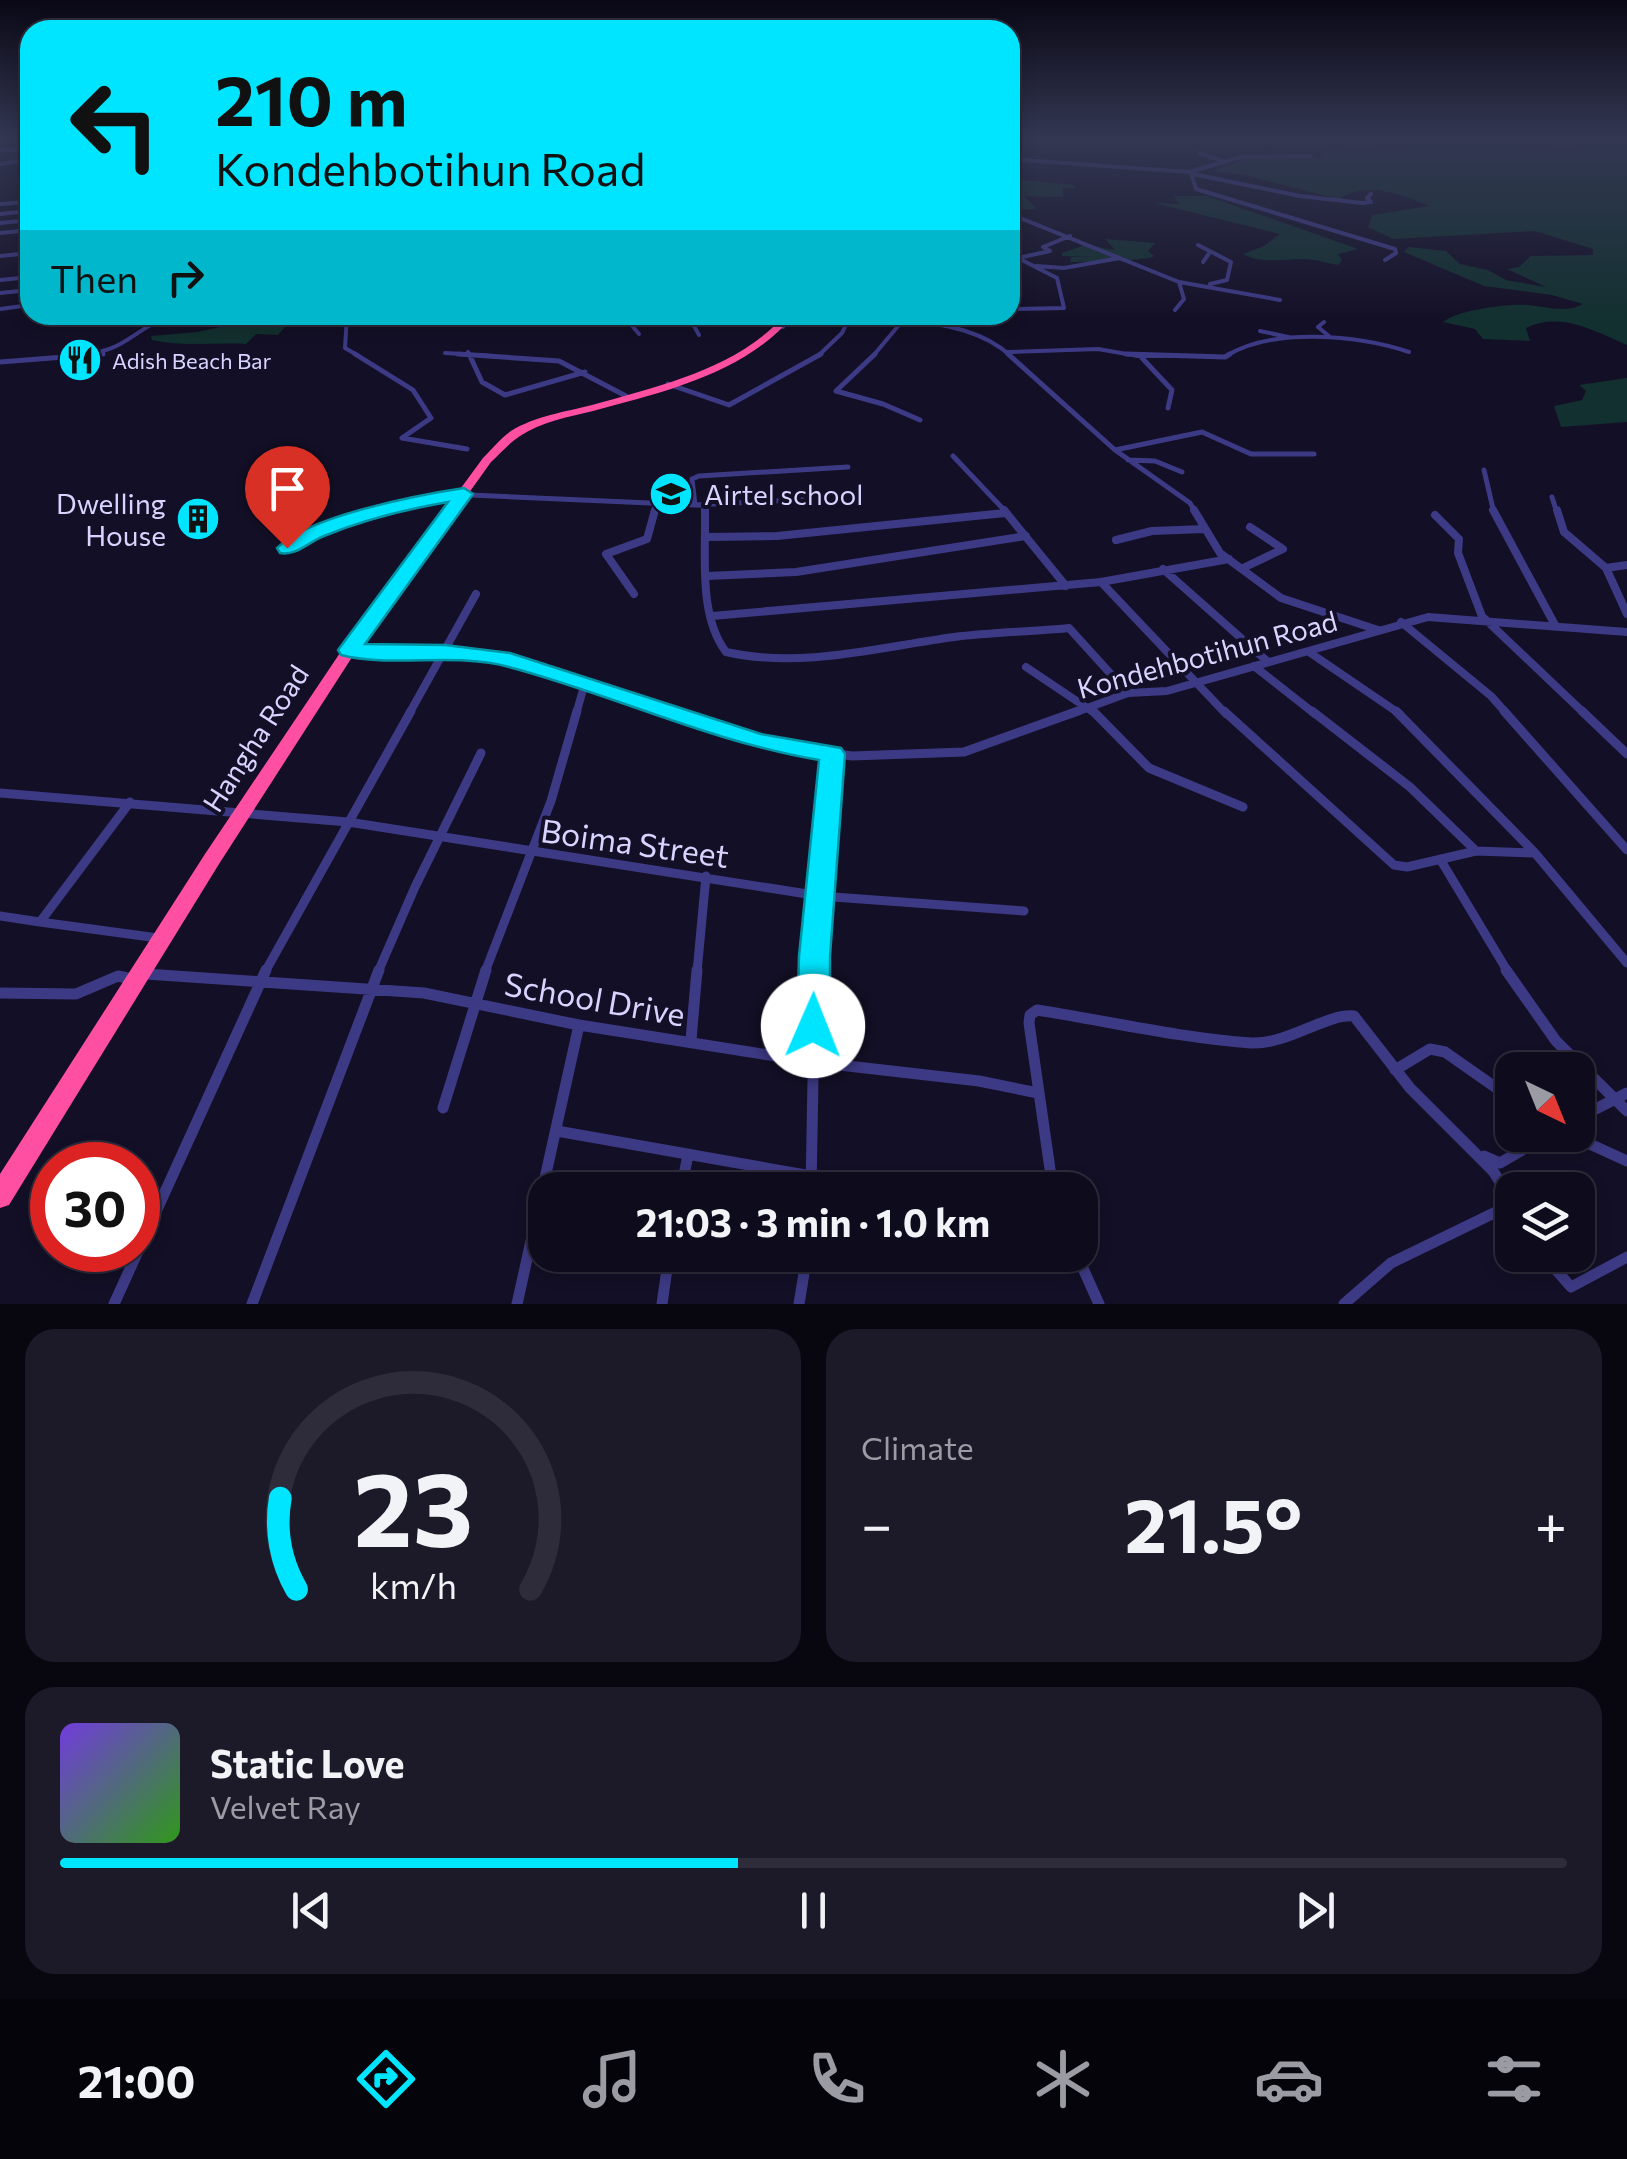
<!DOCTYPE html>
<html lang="en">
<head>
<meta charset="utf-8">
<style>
	body { margin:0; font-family:Commissioner,sans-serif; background:#1c1929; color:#f1f3f6; height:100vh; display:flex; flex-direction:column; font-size:38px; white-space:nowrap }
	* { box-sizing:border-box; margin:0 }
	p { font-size:32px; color:#9b9ba3 }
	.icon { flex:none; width:55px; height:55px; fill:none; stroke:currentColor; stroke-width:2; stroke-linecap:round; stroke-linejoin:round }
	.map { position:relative; height:1304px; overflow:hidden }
	.details { display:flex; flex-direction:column; gap:25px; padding:25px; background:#08060f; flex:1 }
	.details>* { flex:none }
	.banner { position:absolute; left:20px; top:20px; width:1000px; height:305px; border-radius:30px; box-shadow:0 5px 15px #0003,0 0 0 2px #2e2b3b; background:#00e5ff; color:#111; overflow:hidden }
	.needle { width:65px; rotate:137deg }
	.controls { position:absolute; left:1495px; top:1052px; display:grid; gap:20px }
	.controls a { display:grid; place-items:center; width:100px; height:100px; border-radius:20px; background:#0e0b1c; box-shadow:0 5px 15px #0003,0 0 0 2px #2e2b3b; font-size:50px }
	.speed { position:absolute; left:30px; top:1142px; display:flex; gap:20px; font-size:50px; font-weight:700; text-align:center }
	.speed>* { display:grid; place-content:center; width:130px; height:130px; border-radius:50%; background:#0e0b1c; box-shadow:0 5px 15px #0003,0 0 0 2px #2e2b3b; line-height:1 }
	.speed .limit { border:15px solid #d22; background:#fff; color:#111 }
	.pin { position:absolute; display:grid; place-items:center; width:85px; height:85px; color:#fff; margin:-102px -42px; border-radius:50% 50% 50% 0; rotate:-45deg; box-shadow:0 0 10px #0007 }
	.pin .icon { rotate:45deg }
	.me { position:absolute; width:110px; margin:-55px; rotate:1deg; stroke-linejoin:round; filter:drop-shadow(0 0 8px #0008) }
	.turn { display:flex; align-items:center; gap:35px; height:210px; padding:0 30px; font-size:45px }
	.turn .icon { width:130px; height:130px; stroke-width:2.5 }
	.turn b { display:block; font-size:70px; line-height:85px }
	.then { display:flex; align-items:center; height:95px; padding:0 30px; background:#0003; gap:20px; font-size:38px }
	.big { font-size:75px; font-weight:700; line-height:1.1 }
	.details .card { flex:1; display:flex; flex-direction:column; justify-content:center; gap:15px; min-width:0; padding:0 35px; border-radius:30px; background:#1c1929 }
	.details .dial { align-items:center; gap:0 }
	.dial svg { height:260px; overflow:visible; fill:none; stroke:#2e2b3b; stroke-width:7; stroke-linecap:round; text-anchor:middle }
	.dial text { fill:#f1f3f6; stroke:none }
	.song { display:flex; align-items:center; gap:30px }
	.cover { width:120px; height:120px; border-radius:15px; background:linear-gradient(135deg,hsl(260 70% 55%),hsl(110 70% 35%)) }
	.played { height:10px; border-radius:5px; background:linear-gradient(90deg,#00e5ff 45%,#2e2b3b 45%) }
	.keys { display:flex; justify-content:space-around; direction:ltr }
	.heat { display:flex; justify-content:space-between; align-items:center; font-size:55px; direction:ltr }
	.details .tiles { flex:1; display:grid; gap:25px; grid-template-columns:1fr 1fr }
	.card:last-child { grid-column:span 2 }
	.trip { position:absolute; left:528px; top:1172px; width:570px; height:100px; border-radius:30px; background:#0e0b1c; box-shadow:0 5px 15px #0003,0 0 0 2px #2e2b3b; font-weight:700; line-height:100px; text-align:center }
	.tabs { display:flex; height:160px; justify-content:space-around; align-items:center; background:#06040b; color:#9b9ba3 }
	.tabs .icon { width:70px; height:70px }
	.tabs .selected { color:#00e5ff }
	.tabs b { font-size:45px; color:#f1f3f6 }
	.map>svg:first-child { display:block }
	.green { fill:#12302f }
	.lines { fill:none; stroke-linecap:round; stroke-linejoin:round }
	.street-far4 { stroke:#3d3a85; stroke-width:4 }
	.street-far3 { stroke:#3d3a85; stroke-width:5 }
	.street-far2 { stroke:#3d3a85; stroke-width:8 }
	.street-far1 { stroke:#3d3a85; stroke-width:9 }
	.street { stroke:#3d3a85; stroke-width:11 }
	.highway { fill:#ff4fa3; fill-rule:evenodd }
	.route { fill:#00e5ff; stroke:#0095a6; stroke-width:2.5 }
	.labels { text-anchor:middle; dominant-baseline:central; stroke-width:8; stroke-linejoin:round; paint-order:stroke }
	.far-poi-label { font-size:22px; fill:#d9d4ff; stroke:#130f26; text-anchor:start }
	.poi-label { font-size:28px; fill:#d9d4ff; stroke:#130f26; text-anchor:start }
	.street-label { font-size:28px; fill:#d9d4ff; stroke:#130f26 }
	.near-street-label { font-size:32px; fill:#d9d4ff; stroke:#130f26 }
</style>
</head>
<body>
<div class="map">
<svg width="1627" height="1304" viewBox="0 0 1627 1304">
	<rect width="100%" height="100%" fill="#130f26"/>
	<path class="green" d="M 1420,140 L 1490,140 L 1570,154 L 1576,152 L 1569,140 L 1627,140 L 1627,345 C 1594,331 1561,311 1526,328 L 1530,341 L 1483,339 L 1475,329 L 1443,322 C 1457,310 1509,303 1528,305 C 1546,307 1568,313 1583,304 L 1552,295 L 1484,286 L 1404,252 L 1408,247 L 1446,251 L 1460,264 L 1488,270 L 1506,280 L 1546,287 L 1507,269 L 1519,267 L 1531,256 L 1593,255 L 1593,249 L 1535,231 L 1393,239 L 1368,227 L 1372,215 L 1429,206 C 1401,194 1370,182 1342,197 L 1342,200 L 1248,176 L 1213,171 L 1245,158 L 1319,158 L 1327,150 C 1357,153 1396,154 1420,140 Z
		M 1010,179 L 1074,185 L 1075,189 L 1063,188 L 1063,197 L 1024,196 L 1037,209 L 1017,210 L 1010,200 Z
		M 1174,196 L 1207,196 L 1358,249 L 1338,254 L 1342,260 L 1338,265 C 1327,263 1318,260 1306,259 C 1285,258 1263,265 1243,254 L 1264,246 L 1280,234 L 1154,203 L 1179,204 Z
		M 1105,239 L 1155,243 L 1148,251 L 1154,256 C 1148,261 1085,262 1070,262 L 1071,257 L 1095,257 L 1062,256 L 1062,253 L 1085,245 L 1115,250 Z
		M 252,320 L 287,325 L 278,335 L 256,334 L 246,344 C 213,342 184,347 152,340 L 151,336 L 197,332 Z
		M 1627,378 L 1627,422 L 1561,427 L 1554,406 L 1582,400 L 1586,391 L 1579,385 Z"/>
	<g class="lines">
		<path class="street-far4" d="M 0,150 L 28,150
			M 1199,153 L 1226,162
			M 1010,159 L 1189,172 L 1241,157 L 1311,156
			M 0,164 L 30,159
			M 1191,173 L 1196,189 L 1395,249 L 1396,253 L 1385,260
			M 1193,174 L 1300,196 L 1362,203 L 1371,202 L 1367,198 L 1371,194
			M 0,204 L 30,202
			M 0,214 L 30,211
			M 1010,214 L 1179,282 L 1280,300
			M 0,223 L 30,220
			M 0,233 L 30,230
			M 1198,245 L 1231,262 L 1227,280 L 1210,284
			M 1010,254 L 1057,278 L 1064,308 L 1010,309
			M 0,256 L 30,253
			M 1018,258 L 1050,251 L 1043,247 L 1070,236
			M 1203,262 L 1210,252
			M 1036,266 L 1064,268 L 1120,258
			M 1010,275 L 1017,300 L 1010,307
			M 0,280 L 30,277
			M 0,293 L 30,290
			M 0,309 L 30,305
			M 1175,310 L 1184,299 L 1179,282
			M 347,315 L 345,348 L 359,356
			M 623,315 L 639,334
			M 688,315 L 699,335
			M 749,315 L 783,327
			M 902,315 L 904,319 C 943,325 981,329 1011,356
			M 1324,322 L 1318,327 L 1330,337
			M 1260,331 L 1288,337
			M 468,352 L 470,356
			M 1007,352 L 1098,349 L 1138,356 L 1176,356
			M 445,353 L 494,356
			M 72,356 C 127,352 125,335 170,315
			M 818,356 L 842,333 L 851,315
			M 873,356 L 904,319
			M 1226,356 C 1273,327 1358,335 1409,352"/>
		<path class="street-far3" d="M 355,354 L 413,390 L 431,418 L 402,438 L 467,449
			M 458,354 L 559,361 L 626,396
			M 469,354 L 482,382 L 505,395 L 585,372
			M 1008,354 L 1115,450 L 1190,503 L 1196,513
			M 1126,354 L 1225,357 L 1230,354
			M 1142,358 L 1172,390 L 1168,408
			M 0,362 L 103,354
			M 668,384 L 729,405 L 821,354
			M 836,391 L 875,354
			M 836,391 L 883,404 L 920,420
			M 1115,450 L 1202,432 L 1251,454 L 1314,454
			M 953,456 L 1007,513
			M 1128,460 L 1155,461 L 1182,472
			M 1484,470 L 1494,513
			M 1552,497 L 1557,513
			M 695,505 L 692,479 L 699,476 L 848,467
			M 705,505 L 705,513
			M 384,513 L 448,494 L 695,505 L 816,499
			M 654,513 L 657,503"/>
		<path class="street-far2" d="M 705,510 C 706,554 698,615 726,652 C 801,669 880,647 954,637 C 992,632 1031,632 1069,628 L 1128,693
			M 1004,510 L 1066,586
			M 1194,510 L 1220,553 L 1281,598 L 1378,630
			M 1493,510 L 1555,625
			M 1557,510 L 1564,532 L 1606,568
			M 1435,515 L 1459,539 L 1458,553 L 1483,619
			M 707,537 L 777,536 L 1005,513
			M 1116,540 L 1152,531 L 1204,529
			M 287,548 L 314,533 L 393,510
			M 1627,565 L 1606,568 L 1627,614
			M 1243,568 L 1283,549 L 1250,527
			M 1163,569 L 1268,662
			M 707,576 L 796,572 L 1026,536
			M 1101,582 L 1226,714
			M 634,594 L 606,554 L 647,539 L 655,510
			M 712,616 L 1101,582 L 1229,559
			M 1485,619 L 1585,714
			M 1401,622 L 1491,696 L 1507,714
			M 349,650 L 445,651 L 510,659 L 673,714
			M 1309,652 L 1400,714
			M 1254,666 L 1315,714
			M 1026,667 L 1096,714
			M 409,714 L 476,594
			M 576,714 L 585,683
			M 1071,714 L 1128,693 L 1167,691 L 1428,617 L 1627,632"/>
		<path class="street-far1" d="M 666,711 L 758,742 L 852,756 L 964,752 L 1078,711
			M 1093,711 L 1149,768 L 1243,807
			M 1224,711 L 1394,865 L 1407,867 L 1476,851 L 1535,853
			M 1312,711 L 1410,787 L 1476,851
			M 1396,711 L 1535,853 L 1627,963
			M 1504,711 L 1627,850
			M 1582,711 L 1627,754
			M 0,793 L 348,822 L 820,896 L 1024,911
			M 1440,859 L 1508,972
			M 0,916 L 40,922 L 130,802
			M 40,922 L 158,938
			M 265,972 L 411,711
			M 378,972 L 415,887 L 481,753
			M 485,972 L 551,801 L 577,711
			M 697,972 L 706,876
			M 815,972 L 832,754"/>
		<path class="street" d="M 1506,970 L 1556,1041 L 1627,1111
			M 146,974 L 424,993 L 579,1025 L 813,1062 L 979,1081 L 1038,1093
			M 0,993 L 76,994 L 118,976 L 132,979
			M 691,1040 L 697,970
			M 1395,1070 L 1430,1049 L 1445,1052 L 1512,1099
			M 443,1108 L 486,970
			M 1578,1118 L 1627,1093
			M 557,1131 L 811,1176
			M 1570,1135 L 1627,1161
			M 1484,1156 L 1500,1163 L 1548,1135
			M 681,1190 L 688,1155
			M 811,1190 L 815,970
			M 1053,1190 L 1029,1023 L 1030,1015 L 1037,1010 C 1107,1021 1180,1038 1251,1043 C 1287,1045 1327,1013 1354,1016 L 1410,1088 L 1493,1171 L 1505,1190 L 1507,1213 L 1512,1219
			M 1077,1255 L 1099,1304
			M 1543,1255 L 1571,1287 L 1627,1257
			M 114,1304 L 266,970
			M 252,1304 L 379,970
			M 517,1304 L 579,1025
			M 662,1304 L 669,1255
			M 799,1304 L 807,1255
			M 1344,1304 L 1391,1263 L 1498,1211 L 1507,1213"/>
		<path class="highway" d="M 785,315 L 794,315 C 746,373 664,392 593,411 C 568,417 541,422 520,436 C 509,443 500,454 491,462 L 356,651 L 219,864 L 9,1205 L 0,1208 L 0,1174 L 205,854 L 342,650 L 483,458 C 492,449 501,438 511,431 C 535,416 565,412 592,405 C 659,386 737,369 785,315 Z"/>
	</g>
	<linearGradient id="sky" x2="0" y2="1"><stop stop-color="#0a0815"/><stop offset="0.43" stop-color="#333752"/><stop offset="1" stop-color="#333752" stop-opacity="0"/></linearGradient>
	<rect width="1627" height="322" fill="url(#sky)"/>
	<path class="route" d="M 464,488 L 473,494 L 365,644 L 445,645 L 510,653 L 761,734 L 841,748 L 845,754 L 830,956 L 830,1026 L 825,1037 L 813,1041 L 802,1037 L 797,1026 L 799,956 L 819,760 C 711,742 614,695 509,667 C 455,652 392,668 341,655 L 338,650 L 341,646 L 448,502 C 407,509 363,520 324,536 C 308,542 297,556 280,553 L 277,548 C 308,516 418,495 464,488 Z"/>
	<defs>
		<g id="restaurant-disc" transform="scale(2.25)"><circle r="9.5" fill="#00e5ff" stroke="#130f26"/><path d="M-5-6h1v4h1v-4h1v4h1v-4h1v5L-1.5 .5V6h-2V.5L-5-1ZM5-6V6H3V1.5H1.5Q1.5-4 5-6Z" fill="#111"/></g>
		<g id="school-disc" transform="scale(2.25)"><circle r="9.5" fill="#00e5ff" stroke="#130f26"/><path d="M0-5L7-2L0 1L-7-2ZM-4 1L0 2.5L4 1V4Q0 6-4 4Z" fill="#111"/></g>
		<g id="building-disc" transform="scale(2.25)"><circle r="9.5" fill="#00e5ff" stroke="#130f26"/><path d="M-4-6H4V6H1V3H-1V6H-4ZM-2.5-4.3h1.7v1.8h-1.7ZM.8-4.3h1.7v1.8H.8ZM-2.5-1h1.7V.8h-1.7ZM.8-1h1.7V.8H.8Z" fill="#111"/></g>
	</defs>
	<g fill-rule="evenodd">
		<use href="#restaurant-disc" x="80" y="360"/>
		<use href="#school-disc" x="671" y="494"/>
		<use href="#building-disc" x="198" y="519"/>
	</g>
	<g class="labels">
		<g class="far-poi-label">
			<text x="112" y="360">Adish Beach Bar</text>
		</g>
		<g class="poi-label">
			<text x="704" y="494">Airtel school</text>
			<text x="166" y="503" text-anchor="end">Dwelling<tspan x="166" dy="32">House</tspan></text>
		</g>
		<g class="street-label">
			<text transform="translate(1207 654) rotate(-15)">Kondehbotihun Road</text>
			<text transform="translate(255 738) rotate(-57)">Hangha Road</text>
		</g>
		<g class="near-street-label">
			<text transform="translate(635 842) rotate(8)">Boima Street</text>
			<text transform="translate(595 998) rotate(10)">School Drive</text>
		</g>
	</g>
</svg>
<div class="controls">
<a><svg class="needle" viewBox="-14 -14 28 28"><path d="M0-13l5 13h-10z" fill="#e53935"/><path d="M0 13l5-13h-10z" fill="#9b9ba3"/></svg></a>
<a><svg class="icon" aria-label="layers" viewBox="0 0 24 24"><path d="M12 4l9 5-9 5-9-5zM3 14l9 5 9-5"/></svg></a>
</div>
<div class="speed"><div class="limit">30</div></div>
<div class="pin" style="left:287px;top:548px;background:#d93025"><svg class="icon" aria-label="arrive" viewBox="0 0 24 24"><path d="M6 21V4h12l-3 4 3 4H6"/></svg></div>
<svg class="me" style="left:813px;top:1026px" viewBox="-20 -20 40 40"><circle r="19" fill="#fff"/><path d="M0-13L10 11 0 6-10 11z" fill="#00e5ff"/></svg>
<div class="trip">21:03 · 3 min · 1.0 km</div>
<div class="banner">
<div class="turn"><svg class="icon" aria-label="left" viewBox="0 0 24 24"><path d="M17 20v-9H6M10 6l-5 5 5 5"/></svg><div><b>210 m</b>Kondehbotihun Road</div></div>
<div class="then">Then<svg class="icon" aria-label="right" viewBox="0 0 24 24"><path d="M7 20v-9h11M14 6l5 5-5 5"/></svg></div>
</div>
</div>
<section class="details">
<div class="tiles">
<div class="card dial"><svg viewBox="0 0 100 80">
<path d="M14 69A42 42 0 1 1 86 69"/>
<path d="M14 69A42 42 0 0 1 9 41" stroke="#00e5ff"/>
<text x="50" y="56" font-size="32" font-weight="700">23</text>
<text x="50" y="72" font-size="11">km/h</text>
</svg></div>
<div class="card"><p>Climate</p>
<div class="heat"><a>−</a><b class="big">21.5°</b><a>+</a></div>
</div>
<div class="card">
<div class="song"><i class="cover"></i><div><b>Static Love</b><p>Velvet Ray</p></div></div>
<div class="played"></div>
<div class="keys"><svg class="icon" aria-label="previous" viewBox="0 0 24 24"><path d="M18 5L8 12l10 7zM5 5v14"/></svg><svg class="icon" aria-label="pause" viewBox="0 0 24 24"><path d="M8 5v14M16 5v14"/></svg><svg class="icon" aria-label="next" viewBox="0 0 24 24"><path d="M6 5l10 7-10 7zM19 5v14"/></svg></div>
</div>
</div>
</section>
<nav class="tabs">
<b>21:00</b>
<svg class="icon selected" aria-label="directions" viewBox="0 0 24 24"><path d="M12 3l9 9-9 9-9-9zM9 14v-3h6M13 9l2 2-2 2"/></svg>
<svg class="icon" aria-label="music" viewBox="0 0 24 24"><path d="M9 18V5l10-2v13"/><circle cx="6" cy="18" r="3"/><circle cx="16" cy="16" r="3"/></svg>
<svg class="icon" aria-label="phone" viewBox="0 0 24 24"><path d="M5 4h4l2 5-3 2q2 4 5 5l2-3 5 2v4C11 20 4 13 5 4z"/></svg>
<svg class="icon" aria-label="climate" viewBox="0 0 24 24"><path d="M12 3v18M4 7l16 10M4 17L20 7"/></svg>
<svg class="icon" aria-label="car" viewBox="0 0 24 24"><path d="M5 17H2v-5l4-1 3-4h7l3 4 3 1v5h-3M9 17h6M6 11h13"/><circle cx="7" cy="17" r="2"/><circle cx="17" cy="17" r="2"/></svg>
<svg class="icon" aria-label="filters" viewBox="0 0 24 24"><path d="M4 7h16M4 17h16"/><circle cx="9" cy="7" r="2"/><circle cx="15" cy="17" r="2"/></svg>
</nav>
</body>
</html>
